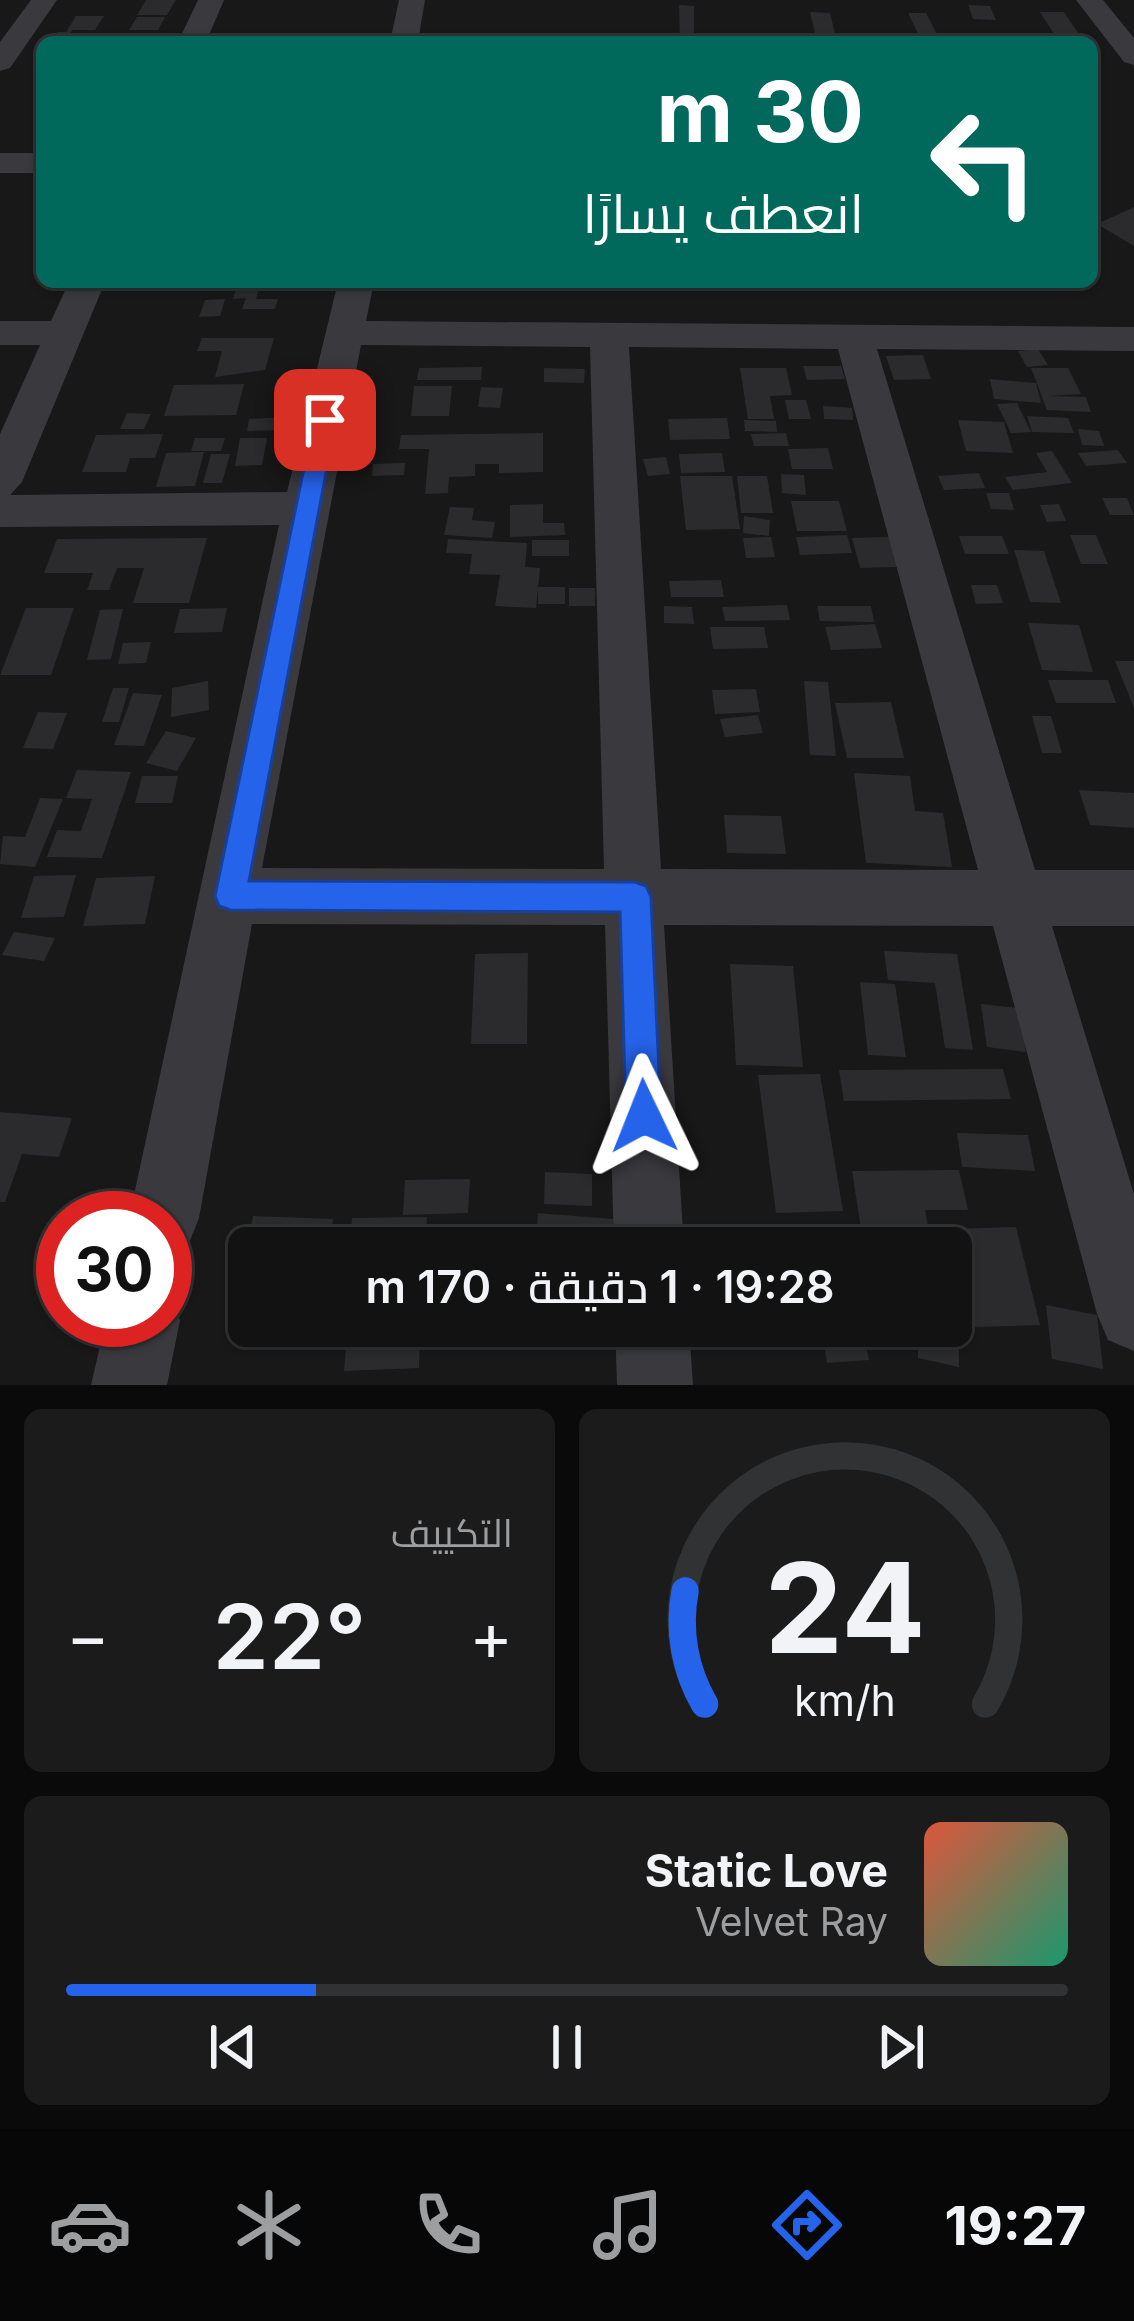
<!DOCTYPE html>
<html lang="ar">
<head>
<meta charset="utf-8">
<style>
	body { margin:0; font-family:Inter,Cairo,sans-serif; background:#1b1b1c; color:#f1f3f6; direction:rtl; height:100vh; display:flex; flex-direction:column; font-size:45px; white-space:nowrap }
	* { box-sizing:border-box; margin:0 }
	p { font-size:39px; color:#9c9ea0 }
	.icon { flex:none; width:66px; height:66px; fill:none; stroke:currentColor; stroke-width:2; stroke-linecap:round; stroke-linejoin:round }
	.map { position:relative; height:1385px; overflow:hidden; direction:ltr }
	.details { display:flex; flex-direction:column; gap:24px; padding:24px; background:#0a0a0a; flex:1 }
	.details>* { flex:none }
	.top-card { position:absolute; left:36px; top:36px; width:1062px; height:252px; border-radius:18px; box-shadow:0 3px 9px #0004,0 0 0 3px #313233; direction:rtl; background:#00695c; color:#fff; overflow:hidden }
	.speed { position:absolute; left:36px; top:1191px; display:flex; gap:24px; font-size:60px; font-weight:700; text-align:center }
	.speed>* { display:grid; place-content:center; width:156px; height:156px; border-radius:50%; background:#121213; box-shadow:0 3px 9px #0004,0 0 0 3px #313233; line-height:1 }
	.speed .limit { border:18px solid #d22; background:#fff; color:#111 }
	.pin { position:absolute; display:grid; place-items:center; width:102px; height:102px; color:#fff; margin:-51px; border-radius:24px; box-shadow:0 6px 18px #0006 }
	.me { position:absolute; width:132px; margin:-66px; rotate:358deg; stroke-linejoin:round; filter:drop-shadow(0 0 9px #0008) }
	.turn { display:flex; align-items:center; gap:42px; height:252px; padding:0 36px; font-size:54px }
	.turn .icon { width:156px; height:156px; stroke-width:2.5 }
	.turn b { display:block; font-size:84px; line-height:102px }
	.big { font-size:90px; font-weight:600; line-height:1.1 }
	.details .tile { flex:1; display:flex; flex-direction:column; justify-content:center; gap:18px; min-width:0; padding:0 42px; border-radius:18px; background:#1b1b1c }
	.details .dial { align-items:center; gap:0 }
	.dial svg { height:312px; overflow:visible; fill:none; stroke:#313233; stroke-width:7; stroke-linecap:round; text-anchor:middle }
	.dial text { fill:#f1f3f6; stroke:none }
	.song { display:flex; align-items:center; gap:36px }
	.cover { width:144px; height:144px; border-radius:18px; background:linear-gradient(135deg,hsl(10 70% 55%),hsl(160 70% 35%)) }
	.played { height:12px; border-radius:6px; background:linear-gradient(90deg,#2563eb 25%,#313233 25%) }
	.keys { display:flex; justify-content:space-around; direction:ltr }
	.heat { display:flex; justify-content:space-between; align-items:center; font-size:66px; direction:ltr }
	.details .tiles { flex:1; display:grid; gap:24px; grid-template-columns:1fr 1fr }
	.tile:last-child { grid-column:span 2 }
	.trip { position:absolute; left:228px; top:1227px; width:744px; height:120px; border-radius:18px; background:#121213; box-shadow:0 3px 9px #0004,0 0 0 3px #313233; font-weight:600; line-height:120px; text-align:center; direction:rtl }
	.tabs { display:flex; height:192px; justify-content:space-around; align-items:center; background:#070708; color:#9c9ea0 }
	.tabs .icon { width:84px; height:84px }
	.tabs .current { color:#2563eb }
	.tabs b { font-size:54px; color:#f1f3f6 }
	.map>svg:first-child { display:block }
	.building { fill:#2b2b2d }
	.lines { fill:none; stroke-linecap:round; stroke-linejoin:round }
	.minor { fill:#39393e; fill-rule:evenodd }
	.route { fill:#2563eb; stroke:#184099; stroke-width:3 }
</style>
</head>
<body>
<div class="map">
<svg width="1134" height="1385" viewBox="0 0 1134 1385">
	<rect width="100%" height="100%" fill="#181819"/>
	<path class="building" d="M 146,0 L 176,0 L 167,15 L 137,15 Z
		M 679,5 L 694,6 L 694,42 L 680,42 Z
		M 968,5 L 990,6 L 996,20 L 973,19 Z
		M 810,12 L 830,13 L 837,42 L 817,42 Z
		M 1040,12 L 1064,12 L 1084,42 L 1059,42 Z
		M 908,13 L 926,13 L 941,42 L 922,42 Z
		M 76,16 L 104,16 L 95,30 L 72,30 L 68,38 L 54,38 L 57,32 L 66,32 Z
		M 137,17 L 165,17 L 158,30 L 129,30 Z
		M 1134,207 L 1134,246 L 1097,224 Z
		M 259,287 L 256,299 L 278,299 L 275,309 L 242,309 L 246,298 L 233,299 L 236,288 Z
		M 225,299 L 220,316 L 199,317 L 205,300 Z
		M 202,338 L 274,338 L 265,370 L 215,377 L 222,351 L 197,351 Z
		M 1038,349 L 1048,365 L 1027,367 L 1018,351 Z
		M 923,355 L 931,379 L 894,380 L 886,356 Z
		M 803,366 L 841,366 L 845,379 L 807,380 Z
		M 482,367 L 481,380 L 417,380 L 419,368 Z
		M 544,368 L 585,369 L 584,383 L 544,382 Z
		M 740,368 L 786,368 L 792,395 L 770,396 L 774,419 L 748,419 Z
		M 1031,368 L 1068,368 L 1081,394 L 1049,396 L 1086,397 L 1091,412 L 1047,410 Z
		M 990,379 L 1036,383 L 1041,403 L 994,399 Z
		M 244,384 L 236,415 L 164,416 L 174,385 Z
		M 414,386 L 452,386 L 449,416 L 411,416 Z
		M 481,387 L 503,388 L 500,408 L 478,407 Z
		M 785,400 L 806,400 L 811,419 L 789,419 Z
		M 1017,403 L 1031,432 L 1011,433 L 997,404 Z
		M 823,406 L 852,408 L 853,420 L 824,419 Z
		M 127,413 L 151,414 L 144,429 L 120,429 Z
		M 1027,416 L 1068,418 L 1074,433 L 1032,432 Z
		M 290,417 L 288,430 L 247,431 L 249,419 Z
		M 727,418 L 730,439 L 670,440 L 668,419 Z
		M 744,420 L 776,421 L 777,432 L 745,431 Z
		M 958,420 L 1004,422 L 1013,453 L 966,451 Z
		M 1078,429 L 1099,431 L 1104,446 L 1082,445 Z
		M 543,433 L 543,472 L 499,473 L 499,464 L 475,464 L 475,476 L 449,477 L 448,493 L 425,494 L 429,449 L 399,449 L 401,435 Z
		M 786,433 L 789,446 L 754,446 L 751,434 Z
		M 163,434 L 155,458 L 130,458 L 126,472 L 82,472 L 96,435 Z
		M 195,438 L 225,438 L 221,451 L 191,451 Z
		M 240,438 L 267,438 L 262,465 L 235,466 Z
		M 828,448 L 833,469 L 792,469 L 788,449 Z
		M 1118,450 L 1127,463 L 1086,466 L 1078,453 Z
		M 1052,451 L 1072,483 L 1013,490 L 1005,477 L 1047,472 L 1036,453 Z
		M 204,452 L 195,486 L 156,487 L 166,453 Z
		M 722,453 L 725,472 L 681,473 L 679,454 Z
		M 211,454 L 230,454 L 222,483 L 203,483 Z
		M 666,457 L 670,474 L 648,476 L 643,459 Z
		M 405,463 L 404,475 L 372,476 L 373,464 Z
		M 979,473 L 985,488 L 944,490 L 938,476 Z
		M 781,474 L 804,475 L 806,495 L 782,493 Z
		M 680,476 L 732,476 L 740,529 L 686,530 Z
		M 737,476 L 767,476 L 773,513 L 741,513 Z
		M 986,493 L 1009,493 L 1014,510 L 991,509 Z
		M 1102,498 L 1127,498 L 1134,515 L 1110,515 Z
		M 791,501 L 839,501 L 847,531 L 797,531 Z
		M 543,504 L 543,523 L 564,523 L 565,535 L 510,537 L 510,505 Z
		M 1059,504 L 1066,521 L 1047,522 L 1040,505 Z
		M 450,507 L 474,508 L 472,520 L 495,522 L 492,538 L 444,535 Z
		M 744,516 L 770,520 L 769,536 L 743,533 Z
		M 847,535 L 852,553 L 800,555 L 796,537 Z
		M 1070,535 L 1096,535 L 1108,564 L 1081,564 Z
		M 959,536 L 1002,536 L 1009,554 L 965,554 Z
		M 771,537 L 775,557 L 746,558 L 743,538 Z
		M 889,537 L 898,567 L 860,568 L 852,538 Z
		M 207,538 L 189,603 L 133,603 L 144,568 L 117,568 L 109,590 L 87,590 L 93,573 L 44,573 L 57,539 Z
		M 448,539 L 527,543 L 525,567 L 540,568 L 536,608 L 495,606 L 500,575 L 469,574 L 472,554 L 446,553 Z
		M 532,540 L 569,540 L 569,556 L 532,556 Z
		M 1014,550 L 1044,551 L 1061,603 L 1030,602 Z
		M 721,580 L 724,597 L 671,597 L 669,581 Z
		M 971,585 L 997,585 L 1003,603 L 976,604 Z
		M 538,587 L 565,587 L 565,604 L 538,604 Z
		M 569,588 L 595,588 L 595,606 L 569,606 Z
		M 787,605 L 790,620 L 725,621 L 722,607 Z
		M 664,606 L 692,607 L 694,624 L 664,623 Z
		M 817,606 L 871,606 L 874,622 L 820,621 Z
		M 26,608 L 74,608 L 51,675 L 0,675 Z
		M 227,608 L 222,632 L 174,633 L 180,609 Z
		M 123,609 L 111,659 L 87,660 L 100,610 Z
		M 1028,623 L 1079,625 L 1093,672 L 1042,670 Z
		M 875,624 L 882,648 L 831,650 L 825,627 Z
		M 710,627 L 764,627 L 768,648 L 713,649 Z
		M 151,642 L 146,663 L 118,664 L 123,643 Z
		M 1115,661 L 1134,661 L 1134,708 Z
		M 1048,680 L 1108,680 L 1116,703 L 1056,703 Z
		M 208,681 L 209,710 L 171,717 L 172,688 Z
		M 804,681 L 828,682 L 836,756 L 810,755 Z
		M 113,688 L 129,688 L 119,722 L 102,722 Z
		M 756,689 L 760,712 L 715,714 L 712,690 Z
		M 133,693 L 162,695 L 144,746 L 114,745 Z
		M 891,702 L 904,758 L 847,758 L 835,703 Z
		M 38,712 L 67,713 L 53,749 L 23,748 Z
		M 758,715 L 763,733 L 725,737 L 720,719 Z
		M 1032,716 L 1051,716 L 1062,753 L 1042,753 Z
		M 166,731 L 196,738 L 177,771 L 146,763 Z
		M 77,770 L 131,772 L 102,858 L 47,857 L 57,830 L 81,831 L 92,799 L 66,798 Z
		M 854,773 L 910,776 L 915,811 L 943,813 L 952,867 L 866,863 Z
		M 142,776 L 178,776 L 172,803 L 135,803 Z
		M 1079,790 L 1134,793 L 1134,828 L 1090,825 Z
		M 40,798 L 63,799 L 35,867 L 0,864 L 3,836 L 25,837 Z
		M 724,815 L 781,816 L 786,854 L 727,853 Z
		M 76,875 L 64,917 L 21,918 L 34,876 Z
		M 155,876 L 145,924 L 83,926 L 96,878 Z
		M 14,932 L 55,938 L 44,961 L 2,955 Z
		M 884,951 L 957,954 L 973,1050 L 945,1048 L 935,983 L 888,980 Z
		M 528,953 L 527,1044 L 471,1044 L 475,954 Z
		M 730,964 L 793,966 L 803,1067 L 736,1065 Z
		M 860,982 L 895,984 L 906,1057 L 868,1055 Z
		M 981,1004 L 1019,1008 L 1026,1052 L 987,1047 Z
		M 1003,1069 L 1011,1099 L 844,1101 L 839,1070 Z
		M 820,1074 L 843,1211 L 776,1213 L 758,1075 Z
		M 0,1112 L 72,1118 L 59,1157 L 22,1154 L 5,1202 L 0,1202 Z
		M 957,1133 L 1028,1135 L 1035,1171 L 962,1167 Z
		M 959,1170 L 968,1210 L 925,1210 L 932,1248 L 864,1248 L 852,1171 Z
		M 545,1172 L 592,1174 L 592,1206 L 544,1204 Z
		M 470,1179 L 468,1213 L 403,1215 L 405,1180 Z
		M 538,1213 L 613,1219 L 612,1248 L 536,1248 Z
		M 253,1216 L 333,1219 L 329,1248 L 249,1248 L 249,1264 L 243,1264 Z
		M 427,1217 L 425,1248 L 349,1248 L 352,1218 Z
		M 1016,1227 L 1040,1325 L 971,1327 L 950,1229 Z
		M 951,1285 L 958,1286 L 959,1367 L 918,1358 L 918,1326 L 951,1326 Z
		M 1046,1305 L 1097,1315 L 1103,1369 L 1052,1359 Z
		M 821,1326 L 862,1326 L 869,1360 L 827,1363 Z
		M 420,1334 L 419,1368 L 344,1371 L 347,1336 Z"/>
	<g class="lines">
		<path class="minor" d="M 31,0 L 57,0 L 10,68 L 0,71 L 0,42 Z
			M 198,0 L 224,0 L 206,42 L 178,42 Z
			M 399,0 L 425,0 L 418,42 L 390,42 Z
			M 1076,0 L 1103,0 L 1134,38 L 1134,65 L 1124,62 Z
			M 0,153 L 42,153 L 42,173 L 0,173 Z
			M 69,282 L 105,282 L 22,482 L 10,495 L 287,492 L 338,282 L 374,282 L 366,321 L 1134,327 L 1134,351 L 877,349 L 1035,870 L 1134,870 L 1134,926 L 1052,926 L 1134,1194 L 1134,1351 L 1108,1340 L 1097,1314 L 993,926 L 664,925 L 684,1248 L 614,1248 L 605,925 L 252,924 L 199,1218 L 189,1243 L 165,1252 L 165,1218 L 129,1218 L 279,525 L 0,527 L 0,434 L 40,345 L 0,345 L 0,321 L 51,321 ZM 361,345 L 590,347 L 604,869 L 262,868 ZM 629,347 L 838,349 L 978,870 L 661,869 Z
			M 165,1292 L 180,1320 L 167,1385 L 91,1385 L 106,1320 L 165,1320 Z
			M 615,1326 L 689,1326 L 693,1385 L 617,1385 Z"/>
	</g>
	<path class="route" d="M 325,413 L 336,420 L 249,881 L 635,882 L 646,886 L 651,897 L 661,1116 L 656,1129 L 644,1134 L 631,1129 L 626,1116 L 620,912 L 230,910 L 219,906 L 215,896 L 314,420 Z"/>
</svg>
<div class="speed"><div class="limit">30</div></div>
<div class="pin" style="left:325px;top:420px;background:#d93025"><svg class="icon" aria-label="arrive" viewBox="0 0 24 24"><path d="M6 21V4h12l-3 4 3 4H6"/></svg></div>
<svg class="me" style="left:644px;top:1116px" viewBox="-20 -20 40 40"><path d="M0-17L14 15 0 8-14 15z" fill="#2563eb" stroke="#fff" stroke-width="4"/></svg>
<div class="trip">19:28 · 1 دقيقة · 170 m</div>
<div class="top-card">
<div class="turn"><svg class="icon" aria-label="left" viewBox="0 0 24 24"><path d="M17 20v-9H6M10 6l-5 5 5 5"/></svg><div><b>30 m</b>انعطف يسارًا</div></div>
</div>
</div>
<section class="details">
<div class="tiles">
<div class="tile dial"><svg viewBox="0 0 100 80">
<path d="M14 69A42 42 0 1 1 86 69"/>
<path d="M14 69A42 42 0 0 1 9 40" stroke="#2563eb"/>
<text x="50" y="56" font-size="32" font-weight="700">24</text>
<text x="50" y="72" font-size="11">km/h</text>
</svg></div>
<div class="tile"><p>التكييف</p>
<div class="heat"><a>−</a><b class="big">22°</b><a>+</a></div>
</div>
<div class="tile">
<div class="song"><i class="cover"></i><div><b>Static Love</b><p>Velvet Ray</p></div></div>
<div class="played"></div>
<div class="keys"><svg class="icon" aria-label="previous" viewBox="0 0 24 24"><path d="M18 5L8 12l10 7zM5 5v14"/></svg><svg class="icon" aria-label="pause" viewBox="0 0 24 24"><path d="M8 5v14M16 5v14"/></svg><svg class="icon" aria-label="next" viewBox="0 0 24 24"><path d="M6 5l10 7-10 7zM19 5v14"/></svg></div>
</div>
</div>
</section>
<nav class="tabs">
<b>19:27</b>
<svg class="icon current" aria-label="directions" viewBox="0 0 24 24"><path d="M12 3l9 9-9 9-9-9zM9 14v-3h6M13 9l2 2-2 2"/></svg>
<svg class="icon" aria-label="music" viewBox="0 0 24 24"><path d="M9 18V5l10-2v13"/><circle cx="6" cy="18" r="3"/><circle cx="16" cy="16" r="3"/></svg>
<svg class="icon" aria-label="phone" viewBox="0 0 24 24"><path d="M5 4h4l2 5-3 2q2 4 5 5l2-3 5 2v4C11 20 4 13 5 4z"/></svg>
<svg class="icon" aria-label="climate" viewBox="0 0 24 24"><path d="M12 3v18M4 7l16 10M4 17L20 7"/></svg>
<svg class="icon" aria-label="car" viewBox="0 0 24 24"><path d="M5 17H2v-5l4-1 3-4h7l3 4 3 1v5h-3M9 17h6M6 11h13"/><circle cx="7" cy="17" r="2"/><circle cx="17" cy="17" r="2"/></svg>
</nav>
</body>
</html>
